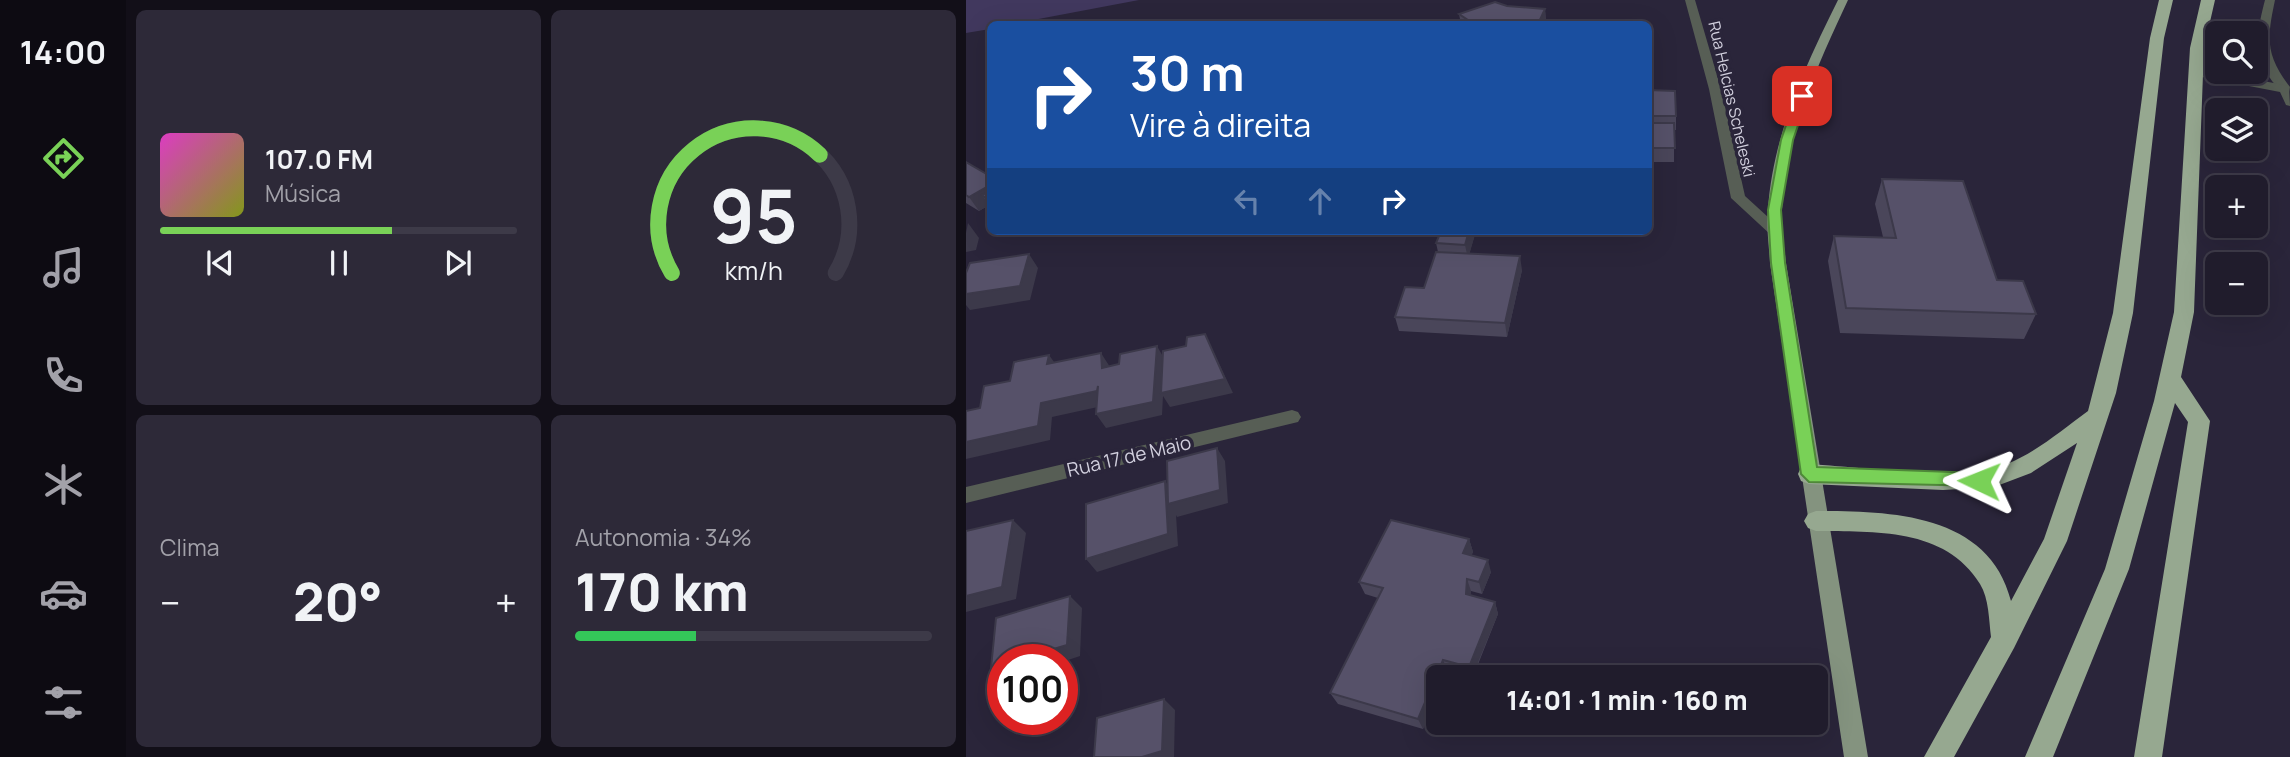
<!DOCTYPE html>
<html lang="pt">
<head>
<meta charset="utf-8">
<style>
	body { margin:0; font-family:Manrope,sans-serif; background:#2d2938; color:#f1f3f6; height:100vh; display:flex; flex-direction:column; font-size:26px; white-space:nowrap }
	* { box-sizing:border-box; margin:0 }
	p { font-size:23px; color:#a2a1a9 }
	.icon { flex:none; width:38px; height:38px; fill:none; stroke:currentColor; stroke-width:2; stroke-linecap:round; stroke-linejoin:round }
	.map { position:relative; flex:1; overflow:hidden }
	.side { display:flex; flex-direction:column; gap:10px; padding:10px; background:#120f18; width:840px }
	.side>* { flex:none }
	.banner { position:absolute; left:21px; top:21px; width:665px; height:214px; border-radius:10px; box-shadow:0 7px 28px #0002,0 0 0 2px #3d3a48; background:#1a4fa0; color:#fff; overflow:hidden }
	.tools { position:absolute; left:1239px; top:21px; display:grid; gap:14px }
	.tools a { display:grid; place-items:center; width:63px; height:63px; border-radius:10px; background:#201c2c; box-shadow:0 7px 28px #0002,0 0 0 2px #3d3a48; font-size:35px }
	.speed { position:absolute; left:21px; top:644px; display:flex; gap:14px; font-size:35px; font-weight:700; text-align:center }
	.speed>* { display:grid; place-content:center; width:91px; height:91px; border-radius:50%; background:#201c2c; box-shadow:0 7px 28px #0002,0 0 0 2px #3d3a48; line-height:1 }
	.speed .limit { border:10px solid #d22; background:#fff; color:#111 }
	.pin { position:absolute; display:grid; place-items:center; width:60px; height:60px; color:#fff; margin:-30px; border-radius:14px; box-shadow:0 4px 10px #0006 }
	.me { position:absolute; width:77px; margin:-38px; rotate:272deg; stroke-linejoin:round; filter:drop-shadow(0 0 5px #0008) }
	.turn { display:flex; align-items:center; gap:24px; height:147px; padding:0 28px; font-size:32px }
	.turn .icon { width:91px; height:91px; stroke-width:2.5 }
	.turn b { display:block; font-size:49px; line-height:60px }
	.lanes { display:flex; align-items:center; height:66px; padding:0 28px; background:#0003; justify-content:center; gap:35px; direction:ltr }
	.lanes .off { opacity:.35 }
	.big { font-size:52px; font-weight:800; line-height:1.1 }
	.side .tile { flex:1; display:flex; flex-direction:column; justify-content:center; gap:10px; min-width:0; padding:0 24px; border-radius:10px; background:#2d2938 }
	.side .dial { align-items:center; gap:0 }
	.dial svg { height:182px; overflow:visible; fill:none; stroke:#3d3a48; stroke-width:7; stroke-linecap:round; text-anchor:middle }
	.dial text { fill:#f1f3f6; stroke:none }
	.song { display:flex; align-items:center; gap:21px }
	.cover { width:84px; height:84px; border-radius:10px; background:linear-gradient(135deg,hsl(310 70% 55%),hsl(70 70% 35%)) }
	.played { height:7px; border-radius:4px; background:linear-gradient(90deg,#79d157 65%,#3d3a48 65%) }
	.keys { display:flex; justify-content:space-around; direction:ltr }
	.heat { display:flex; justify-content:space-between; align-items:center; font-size:38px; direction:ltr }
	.charge { height:10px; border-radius:5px; background:linear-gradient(90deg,#34c759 34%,#3d3a48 0) }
	.side .tiles { flex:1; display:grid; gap:10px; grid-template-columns:repeat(2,1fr) }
	.trip { position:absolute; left:460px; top:665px; width:402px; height:70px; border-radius:10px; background:#201c2c; box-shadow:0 7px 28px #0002,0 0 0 2px #3d3a48; font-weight:800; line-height:70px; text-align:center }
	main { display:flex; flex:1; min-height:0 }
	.tab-bar { display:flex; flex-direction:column; width:126px; justify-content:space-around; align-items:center; background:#0d0b12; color:#a2a1a9 }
	.tab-bar .icon { width:49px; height:49px }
	.tab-bar .current { color:#79d157 }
	.tab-bar b { font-size:32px; color:#f1f3f6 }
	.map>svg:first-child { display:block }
	.green { fill:#41385e }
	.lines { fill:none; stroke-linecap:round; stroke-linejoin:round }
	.lane { fill:#575e55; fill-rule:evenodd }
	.street { fill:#575e55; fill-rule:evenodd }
	.primary { fill:#84937f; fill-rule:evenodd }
	.highway { fill:#96a890; fill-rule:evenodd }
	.wall { fill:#4a465a }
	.shaded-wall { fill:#3c394a }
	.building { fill:#565169; stroke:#3c394a; stroke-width:2 }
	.route { fill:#79d157; stroke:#4f8839; stroke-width:2 }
	.labels { text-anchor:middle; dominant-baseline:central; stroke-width:7; stroke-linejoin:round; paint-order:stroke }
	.far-street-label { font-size:16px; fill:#d1cfdd; stroke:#2a253a }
	.street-label { font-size:19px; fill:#d1cfdd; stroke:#2a253a }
</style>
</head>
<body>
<main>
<nav class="tab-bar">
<b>14:00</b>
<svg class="icon current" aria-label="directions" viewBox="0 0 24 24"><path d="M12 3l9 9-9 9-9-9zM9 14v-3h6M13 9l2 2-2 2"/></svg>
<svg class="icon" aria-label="music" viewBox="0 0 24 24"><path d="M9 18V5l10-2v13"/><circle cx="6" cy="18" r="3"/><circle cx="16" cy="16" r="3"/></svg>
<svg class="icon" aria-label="phone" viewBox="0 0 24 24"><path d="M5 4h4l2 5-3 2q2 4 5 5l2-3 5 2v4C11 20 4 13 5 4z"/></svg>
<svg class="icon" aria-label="climate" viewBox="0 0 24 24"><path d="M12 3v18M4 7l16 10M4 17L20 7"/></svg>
<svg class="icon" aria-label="car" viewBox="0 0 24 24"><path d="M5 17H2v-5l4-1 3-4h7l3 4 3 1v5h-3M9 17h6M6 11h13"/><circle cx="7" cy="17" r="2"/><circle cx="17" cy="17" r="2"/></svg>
<svg class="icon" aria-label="filters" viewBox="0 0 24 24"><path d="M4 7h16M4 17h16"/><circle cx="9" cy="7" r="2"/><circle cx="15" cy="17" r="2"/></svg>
</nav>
<section class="side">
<div class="tiles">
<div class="tile">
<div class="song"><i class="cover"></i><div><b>107.0 FM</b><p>Música</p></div></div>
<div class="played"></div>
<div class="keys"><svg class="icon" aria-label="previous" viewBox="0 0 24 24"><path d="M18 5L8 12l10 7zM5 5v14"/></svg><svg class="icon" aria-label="pause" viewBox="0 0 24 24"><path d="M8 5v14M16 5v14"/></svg><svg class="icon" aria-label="next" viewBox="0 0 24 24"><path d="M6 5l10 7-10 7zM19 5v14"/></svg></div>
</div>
<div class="tile dial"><svg viewBox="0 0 100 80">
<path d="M14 69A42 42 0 1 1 86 69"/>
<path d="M14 69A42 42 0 0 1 79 17" stroke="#79d157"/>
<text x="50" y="56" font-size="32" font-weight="700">95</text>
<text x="50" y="72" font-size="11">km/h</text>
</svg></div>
<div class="tile"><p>Clima</p>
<div class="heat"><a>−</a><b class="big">20°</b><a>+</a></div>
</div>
<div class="tile"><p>Autonomia · 34%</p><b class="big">170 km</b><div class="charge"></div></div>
</div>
</section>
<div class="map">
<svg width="1324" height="757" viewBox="0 0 1324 757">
	<rect width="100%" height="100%" fill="#2a253a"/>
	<path class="green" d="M 0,0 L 173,0 L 46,24 L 24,24 L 24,29 L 0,33 Z"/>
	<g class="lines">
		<path class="lane" d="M 1299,0 L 1309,0 C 1301,38 1299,55 1324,87 L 1323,92 C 1314,93 1312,88 1306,81 C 1287,54 1291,30 1299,0 Z"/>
		<path class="street" d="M 719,0 L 729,0 L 755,89 L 779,196 L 815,229 L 817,232 L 815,235 L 805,235 L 765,198 L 743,89 Z
			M 1230,68 L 1323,86 L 1324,106 L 1320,105 L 1314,92 L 1226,75 L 1224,72 Z
			M 326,410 L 332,412 L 335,417 L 332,422 L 0,503 L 0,487 Z"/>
		<path class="primary" d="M 872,0 L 882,0 C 851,66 820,135 816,209 C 815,227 818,245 820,263 L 902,757 L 878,757 L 804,263 C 803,245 800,227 802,209 C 807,135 839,66 872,0 Z"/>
		<path class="highway" d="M 1193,0 L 1207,0 L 1198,38 L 1167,313 L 1150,393 L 1101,541 L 1048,648 L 988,757 L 958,757 L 1025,637 C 1023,621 1023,598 1014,584 C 979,527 908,532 850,531 L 842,528 L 838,521 L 842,514 L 850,511 C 924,511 1023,513 1045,601 L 1078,539 L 1111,443 L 1065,473 L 1028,487 L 977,490 L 843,484 L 835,481 L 832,474 L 835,467 L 843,464 C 896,467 993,482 1041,464 C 1071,452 1097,429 1122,411 L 1147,313 L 1184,38 Z
			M 1235,0 L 1249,0 L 1238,48 L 1228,312 L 1215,377 L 1244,421 L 1196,757 L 1168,757 L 1222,422 L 1209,403 L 1163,569 L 1087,757 L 1059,757 L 1139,569 L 1188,401 L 1208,312 L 1224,48 Z"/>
	</g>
	<path class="wall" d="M 541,6 L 579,9 L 580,22 L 579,24 L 495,24 L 493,14 Z
		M 682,90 L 710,116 L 710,130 L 708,130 L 708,162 L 682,162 Z
		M 0,162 L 24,176 L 24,208 L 23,205 L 13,211 L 0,203 Z
		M 916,179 L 1070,314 L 1058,339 L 874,333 L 862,261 L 868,236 L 917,237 L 909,204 Z
		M 510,231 L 503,254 L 556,270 L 541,337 L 433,331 L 429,317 L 458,288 L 472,252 L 470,243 Z
		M 503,539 L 507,552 L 505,556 L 525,572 L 516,594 L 505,591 L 504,595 L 529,602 L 532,614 L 507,677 L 482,671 L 472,677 L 472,692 L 457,729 L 372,704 L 364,693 L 412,598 L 399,594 L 393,582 Z"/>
	<path class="shaded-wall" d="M 579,9 L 580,22 L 579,24 L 572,24 Z
		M 532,20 L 533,24 L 520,24 Z
		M 24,185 L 24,201 L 16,195 L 23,205 L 13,211 L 3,197 Z
		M 2,223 L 13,238 L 10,250 L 0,252 L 0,233 Z
		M 503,231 L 510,231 L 502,259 L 499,245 Z
		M 63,254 L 72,268 L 64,300 L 4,310 L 0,305 L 0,294 Z
		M 554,256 L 556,270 L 541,337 L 539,323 Z
		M 239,334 L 267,393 L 204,407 L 197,396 L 196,415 L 140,428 L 130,414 L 191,346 L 199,360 Z
		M 135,353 L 144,367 L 136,368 Z
		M 83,355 L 93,369 L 81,364 Z
		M 131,391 L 141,405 L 86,417 L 84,440 L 0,459 L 0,442 L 75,403 Z
		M 251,448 L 259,461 L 262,503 L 211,517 L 210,515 L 212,546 L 131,572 L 120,559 L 199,481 L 208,494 Z
		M 47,520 L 60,533 L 50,599 L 0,612 L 0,596 Z
		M 503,539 L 507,552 L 500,566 L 497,553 Z
		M 522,560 L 525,572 L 516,594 L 513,582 Z
		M 501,579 L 505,591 L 503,606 L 500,594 Z
		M 104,596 L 116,608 L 114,656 L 96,662 L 96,660 L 51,660 Z
		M 529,602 L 532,614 L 506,677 L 503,667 Z
		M 477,660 L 482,671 L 479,677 L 472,677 L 472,692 L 457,729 L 452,719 Z
		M 37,664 L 37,676 L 25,668 Z
		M 198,699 L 209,710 L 208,757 L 176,757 Z"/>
	<path class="building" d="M 529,2 L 541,6 L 579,9 L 572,24 L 532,20 L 520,24 L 508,24 L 493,14 Z
		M 682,90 L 709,91 L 710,116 L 682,116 Z
		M 682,123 L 708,123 L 709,148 L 682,148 Z
		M 0,162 L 24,176 L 24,185 L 3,197 L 0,195 Z
		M 916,179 L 997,181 L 1031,280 L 1057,281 L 1070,314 L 880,308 L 868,236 L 930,238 Z
		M 24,191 L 24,201 L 16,195 Z
		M 475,231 L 503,231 L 499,245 L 470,243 Z
		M 470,252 L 554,256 L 539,323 L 429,317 L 439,287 L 458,288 Z
		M 63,254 L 54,286 L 0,294 L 0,273 L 4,263 Z
		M 239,334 L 259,379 L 195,393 L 197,351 L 220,346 L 221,337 Z
		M 191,346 L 187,402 L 130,414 L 132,386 L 131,391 L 75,403 L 72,426 L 0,442 L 0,411 L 14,408 L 18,386 L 44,381 L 48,362 L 83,355 L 81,364 L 135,353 L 136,368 L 153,364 L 154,354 Z
		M 251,448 L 254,490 L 202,504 L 201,461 Z
		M 199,481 L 202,534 L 120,559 L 120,504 Z
		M 47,520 L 36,587 L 0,596 L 0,531 Z
		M 425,520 L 503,539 L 497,553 L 522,560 L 513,582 L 501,579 L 500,594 L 529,602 L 503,667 L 477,660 L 452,719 L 364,693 L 417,588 L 393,582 Z
		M 104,596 L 101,645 L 51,660 L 37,660 L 37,664 L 25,668 L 30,618 Z
		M 198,699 L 196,751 L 176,757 L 128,757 L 131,718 Z"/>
	<path class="route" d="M 836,93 L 842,96 L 827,140 L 815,210 L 819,263 L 851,467 L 1013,473 L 1021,481 L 1019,486 L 843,482 L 835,474 L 805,263 L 802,210 L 815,140 L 830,96 Z"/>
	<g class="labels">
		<g class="far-street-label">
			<text transform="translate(766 99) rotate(77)">Rua Helcias Scheleski</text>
		</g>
		<g class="street-label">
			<text transform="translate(163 456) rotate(-13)">Rua 17 de Maio</text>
		</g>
	</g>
</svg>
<div class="tools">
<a><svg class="icon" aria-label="search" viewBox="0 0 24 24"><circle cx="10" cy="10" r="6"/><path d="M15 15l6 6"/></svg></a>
<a><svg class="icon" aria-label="layers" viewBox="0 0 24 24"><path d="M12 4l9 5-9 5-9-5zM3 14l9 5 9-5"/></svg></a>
<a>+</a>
<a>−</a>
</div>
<div class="speed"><div class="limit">100</div></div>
<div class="pin" style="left:836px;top:96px;background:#d93025"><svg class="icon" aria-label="arrive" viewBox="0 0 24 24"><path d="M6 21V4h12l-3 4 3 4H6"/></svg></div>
<svg class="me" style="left:1013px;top:481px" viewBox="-20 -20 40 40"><path d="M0-17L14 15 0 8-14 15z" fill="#79d157" stroke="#fff" stroke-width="4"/></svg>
<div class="trip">14:01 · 1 min · 160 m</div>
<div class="banner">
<div class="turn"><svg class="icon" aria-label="right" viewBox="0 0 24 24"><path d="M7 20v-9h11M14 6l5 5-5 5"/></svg><div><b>30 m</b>Vire à direita</div></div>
<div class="lanes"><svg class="icon off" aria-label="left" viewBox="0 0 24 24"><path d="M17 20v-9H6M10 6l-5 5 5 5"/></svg><svg class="icon off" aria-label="ahead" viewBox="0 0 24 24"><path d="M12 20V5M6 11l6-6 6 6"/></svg><svg class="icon" aria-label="right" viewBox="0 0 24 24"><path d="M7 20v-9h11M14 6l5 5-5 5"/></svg></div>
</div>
</div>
</main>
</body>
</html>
